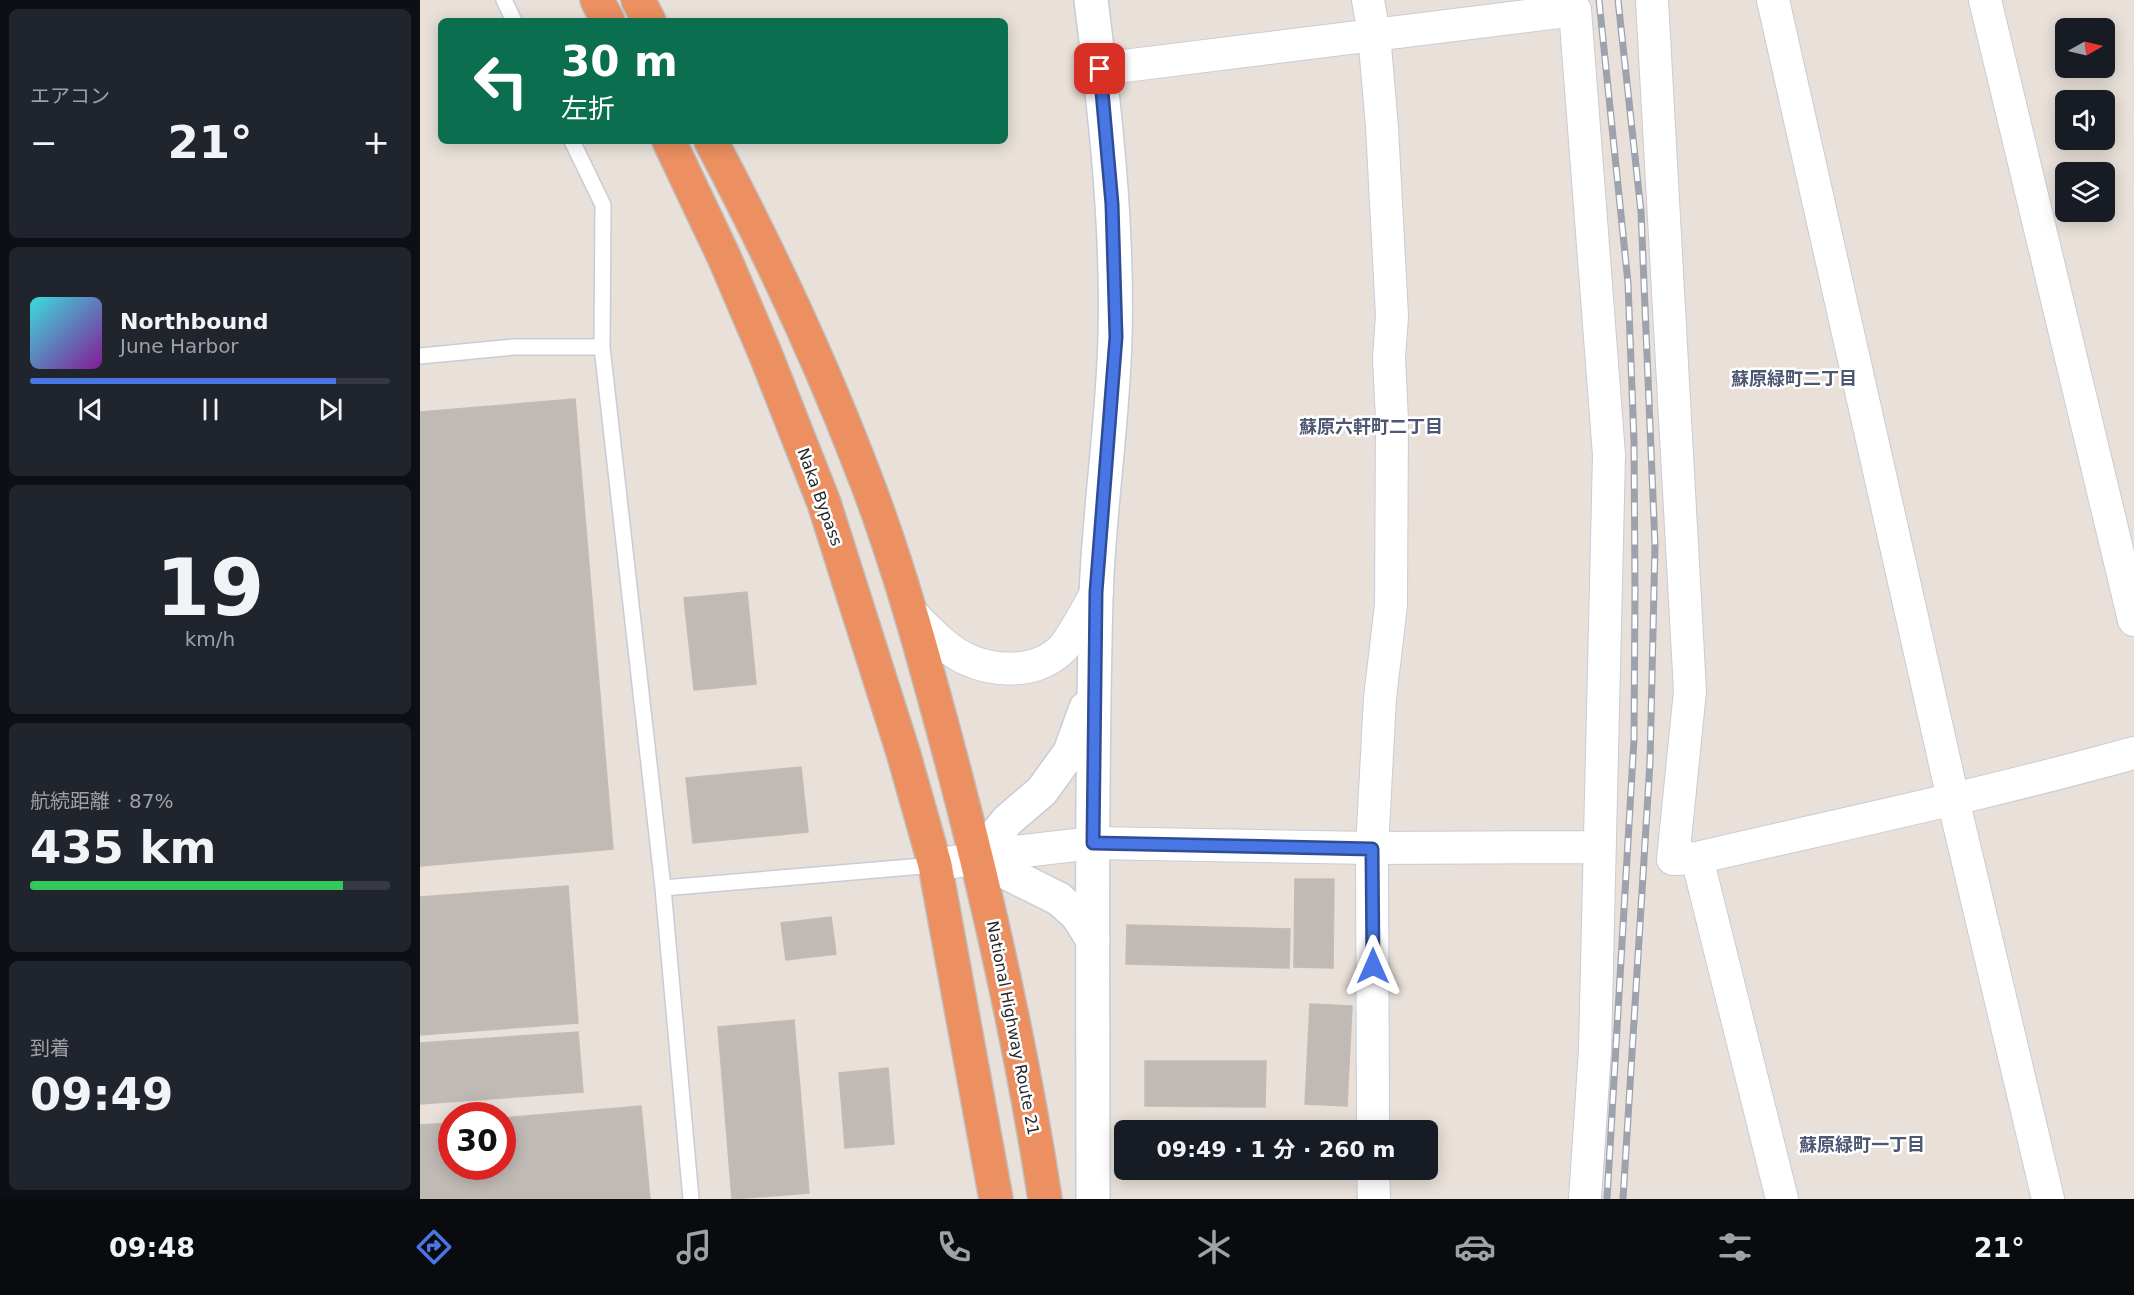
<!DOCTYPE html>
<html lang="ja">
<head>
<meta charset="utf-8">
<style>
	body { margin:0; font-family:"DejaVu Sans","Noto Sans JP",sans-serif; background:#20242c; color:#f1f3f6; height:100vh; display:flex; flex-direction:column; font-size:22px; white-space:nowrap }
	* { box-sizing:border-box; margin:0 }
	p { font-size:20px; color:#9ea1a6 }
	.icon { flex:none; width:33px; height:33px; fill:none; stroke:currentColor; stroke-width:2; stroke-linecap:round; stroke-linejoin:round }
	.map { position:relative; flex:1; overflow:hidden }
	.side { display:flex; flex-direction:column; gap:9px; padding:9px; background:#0d0f14; width:420px }
	.side>* { flex:none }
	.hud { position:absolute; left:18px; top:18px; width:570px; height:126px; border-radius:9px; box-shadow:0 3px 15px #0003; background:#0b6e4f; color:#fff; overflow:hidden }
	.needle { width:39px; rotate:82deg }
	.buttons { position:absolute; left:1635px; top:18px; display:grid; gap:12px }
	.buttons a { display:grid; place-items:center; width:60px; height:60px; border-radius:9px; background:#171b24; box-shadow:0 3px 15px #0003; font-size:30px }
	.speed { position:absolute; left:18px; top:1102px; display:flex; gap:12px; font-size:30px; font-weight:700; text-align:center }
	.speed>* { display:grid; place-content:center; width:78px; height:78px; border-radius:50%; background:#171b24; box-shadow:0 3px 15px #0003; line-height:1 }
	.speed .limit { border:9px solid #d22; background:#fff; color:#111 }
	.pin { position:absolute; display:grid; place-items:center; width:51px; height:51px; color:#fff; margin:-26px; border-radius:12px; box-shadow:0 3px 9px #0006 }
	.me { position:absolute; width:66px; margin:-33px; rotate:0deg; stroke-linejoin:round; filter:drop-shadow(0 0 4px #0008) }
	.turn { display:flex; align-items:center; gap:21px; height:126px; padding:0 24px; font-size:27px }
	.turn .icon { width:78px; height:78px; stroke-width:2.5 }
	.turn b { display:block; font-size:42px; line-height:51px }
	.big { font-size:45px; font-weight:700; line-height:1.1 }
	.side .widget { flex:1; display:flex; flex-direction:column; justify-content:center; gap:9px; min-width:0; padding:0 21px; border-radius:9px; background:#20242c }
	.side .dial { align-items:center; gap:0 }
	.dial b { font-size:78px; line-height:1 }
	.song { display:flex; align-items:center; gap:18px }
	.cover { width:72px; height:72px; border-radius:9px; background:linear-gradient(135deg,hsl(180 70% 55%),hsl(290 70% 35%)) }
	.played { height:6px; border-radius:3px; background:linear-gradient(90deg,#4976e5 85%,#363941 85%) }
	.keys { display:flex; justify-content:space-around; direction:ltr }
	.heat { display:flex; justify-content:space-between; align-items:center; font-size:33px; direction:ltr }
	.charge { height:9px; border-radius:4px; background:linear-gradient(90deg,#34c759 87%,#363941 0) }
	.trip { position:absolute; left:694px; top:1120px; width:324px; height:60px; border-radius:9px; background:#171b24; box-shadow:0 3px 15px #0003; font-weight:700; line-height:60px; text-align:center }
	.dock { display:flex; height:96px; justify-content:space-around; align-items:center; background:#090b0e; color:#9ea1a6 }
	.dock .icon { width:42px; height:42px }
	.dock .on { color:#4976e5 }
	.dock b { font-size:27px; color:#f1f3f6 }
	main { display:flex; flex:1; min-height:0 }
	.map>svg:first-child { display:block }
	.building { fill:#c0bab6; stroke:#c3bcb4; stroke-width:1.5 }
	.lines { fill:none; stroke-linecap:round; stroke-linejoin:round }
	.lane-casing { stroke:#c8ccd7; stroke-width:18 }
	.street-casing { stroke:#c8ccd7; stroke-width:34 }
	.secondary-casing { stroke:#c8ccd7; stroke-width:36 }
	.highway-casing { stroke:#bebebe; stroke-width:36 }
	.lane { stroke:#fff; stroke-width:15 }
	.street { stroke:#fff; stroke-width:32 }
	.secondary { stroke:#fff; stroke-width:33 }
	.highway { stroke:#ec8f61; stroke-width:33 }
	.rail-casing { stroke:#9da2af; stroke-width:7 }
	.rail { stroke:#fff; stroke-width:4.5; stroke-dasharray:14; stroke-linecap:butt }
	.route-casing { stroke:#2f4d95; stroke-width:15 }
	.route { stroke:#4976e5; stroke-width:10 }
	.labels { text-anchor:middle; dominant-baseline:central; stroke-width:5; stroke-linejoin:round; paint-order:stroke }
	.street-label { font-size:16px; fill:#272727; stroke:#fff }
	.neighbourhood-label { font-size:18px; font-weight:bold; fill:#4d5772; stroke:#fff }
</style>
</head>
<body>
<main>
<section class="side">
<div class="widget"><p>エアコン</p>
<div class="heat"><a>−</a><b class="big">21°</b><a>+</a></div>
</div>
<div class="widget">
<div class="song"><i class="cover"></i><div><b>Northbound</b><p>June Harbor</p></div></div>
<div class="played"></div>
<div class="keys"><svg class="icon" aria-label="previous" viewBox="0 0 24 24"><path d="M18 5L8 12l10 7zM5 5v14"/></svg><svg class="icon" aria-label="pause" viewBox="0 0 24 24"><path d="M8 5v14M16 5v14"/></svg><svg class="icon" aria-label="next" viewBox="0 0 24 24"><path d="M6 5l10 7-10 7zM19 5v14"/></svg></div>
</div>
<div class="widget dial"><b>19</b><p>km/h</p></div>
<div class="widget"><p>航続距離 · 87%</p><b class="big">435 km</b><div class="charge"></div></div>
<div class="widget"><p>到着</p><b class="big">09:49</b></div>
</section>
<div class="map">
<svg width="1714" height="1199" viewBox="0 0 1714 1199">
	<rect width="100%" height="100%" fill="#e8e0d9"/>
	<path class="building" d="M 155,399 L 193,849 L 0,866 L 0,412 Z
		M 327,592 L 336,684 L 274,690 L 264,598 Z
		M 381,767 L 388,832 L 273,843 L 266,778 Z
		M 875,879 L 914,879 L 913,968 L 874,967 Z
		M 148,886 L 158,1023 L 0,1035 L 0,897 Z
		M 411,917 L 416,954 L 366,960 L 361,923 Z
		M 707,925 L 870,929 L 869,968 L 706,964 Z
		M 890,1004 L 932,1006 L 927,1106 L 885,1104 Z
		M 374,1020 L 389,1193 L 312,1199 L 298,1027 Z
		M 158,1032 L 163,1092 L 0,1104 L 0,1043 Z
		M 725,1061 L 846,1061 L 845,1107 L 725,1106 Z
		M 468,1068 L 474,1144 L 425,1148 L 419,1073 Z
		M 221,1106 L 230,1199 L 0,1199 L 0,1125 L 32,1123 L 32,1167 L 82,1167 L 82,1118 Z"/>
	<g class="lines">
		<g class="lane-casing">
			<path id="lane" d="M 84,0 L 94,21
				M 152,141 L 183,205 L 182,347 L 243,888 L 271,1199
				M 0,356 L 94,347 L 182,347
				M 243,888 L 515,865"/>
		</g>
		<g class="street-casing">
			<path id="street" d="M 948,0 L 954,34 L 962,127 L 972,316 L 969,358 L 972,420 L 971,605 L 960,698 L 952,848 L 953,1131
				M 1232,0 L 1270,691 L 1253,859 L 1277,858 C 1423,824 1570,793 1714,753
				M 1353,0 L 1533,799 L 1628,1199
				M 1565,0 L 1714,620
				M 680,69 L 1155,10 L 1189,455 L 1175,1050 L 1165,1199
				M 493,615 C 505,627 517,640 531,650 C 561,672 614,678 643,648 C 653,637 668,607 677,592
				M 1277,858 L 1362,1199
				M 515,865 L 595,852 L 673,843 L 952,848 L 1180,847
				M 953,1170 L 954,1199"/>
		</g>
		<g class="secondary-casing">
			<path id="secondary" d="M 671,0 C 685,111 698,224 695,337 C 693,423 679,509 676,596 C 671,797 673,998 673,1199
				M 666,708 L 650,752 L 622,791 L 588,820 L 557,858 L 639,899 L 657,915 L 673,940"/>
		</g>
		<g class="highway-casing">
			<path id="highway" d="M 177,0 L 188,21
				M 218,0 L 229,21
				M 249,141 L 304,257 L 345,353 L 404,503 L 483,752 L 515,865 L 576,1199
				M 291,141 C 347,247 398,355 441,467 C 478,561 504,658 530,755 C 569,902 602,1049 625,1199"/>
		</g>
		<use href="#lane" class="lane"/>
		<use href="#street" class="street"/>
		<use href="#secondary" class="secondary"/>
		<use href="#highway" class="highway"/>
		<g class="rail-casing">
			<path id="rail" d="M 1179,0 L 1208,283 L 1214,442 L 1215,590 L 1214,739 L 1187,1199
				M 1198,0 L 1221,212 L 1235,545 L 1230,762 L 1203,1199"/>
		</g>
		<use href="#rail" class="rail"/>
	</g>
	<g class="lines">
		<g class="route-casing">
			<path id="route" d="M 680,69 L 692,204 L 696,337 L 676,592 L 673,843 L 952,849 L 953,966"/>
		</g>
		<use href="#route" class="route"/>
	</g>
	<g class="labels">
		<g class="street-label">
			<text transform="translate(400 497) rotate(70)">Naka Bypass</text>
			<text transform="translate(593 1028) rotate(79)">National Highway Route 21</text>
		</g>
		<g class="neighbourhood-label">
			<text x="1374" y="378">蘇原緑町二丁目</text>
			<text x="951" y="426">蘇原六軒町二丁目</text>
			<text x="1442" y="1144">蘇原緑町一丁目</text>
		</g>
	</g>
</svg>
<div class="buttons">
<a><svg class="needle" viewBox="-14 -14 28 28"><path d="M0-13l5 13h-10z" fill="#e53935"/><path d="M0 13l5-13h-10z" fill="#9ea1a6"/></svg></a>
<a><svg class="icon" aria-label="sound" viewBox="0 0 24 24"><path d="M4 9h4l5-4v14l-5-4H4zM17 9q2 3 0 6"/></svg></a>
<a><svg class="icon" aria-label="layers" viewBox="0 0 24 24"><path d="M12 4l9 5-9 5-9-5zM3 14l9 5 9-5"/></svg></a>
</div>
<div class="speed"><div class="limit">30</div></div>
<div class="pin" style="left:680px;top:69px;background:#d93025"><svg class="icon" aria-label="arrive" viewBox="0 0 24 24"><path d="M6 21V4h12l-3 4 3 4H6"/></svg></div>
<svg class="me" style="left:953px;top:966px" viewBox="-20 -20 40 40"><path d="M0-17L14 15 0 8-14 15z" fill="#4976e5" stroke="#fff" stroke-width="4"/></svg>
<div class="trip">09:49 · 1 分 · 260 m</div>
<div class="hud">
<div class="turn"><svg class="icon" aria-label="left" viewBox="0 0 24 24"><path d="M17 20v-9H6M10 6l-5 5 5 5"/></svg><div><b>30 m</b>左折</div></div>
</div>
</div>
</main>
<nav class="dock">
<b>09:48</b>
<svg class="icon on" aria-label="directions" viewBox="0 0 24 24"><path d="M12 3l9 9-9 9-9-9zM9 14v-3h6M13 9l2 2-2 2"/></svg>
<svg class="icon" aria-label="music" viewBox="0 0 24 24"><path d="M9 18V5l10-2v13"/><circle cx="6" cy="18" r="3"/><circle cx="16" cy="16" r="3"/></svg>
<svg class="icon" aria-label="phone" viewBox="0 0 24 24"><path d="M5 4h4l2 5-3 2q2 4 5 5l2-3 5 2v4C11 20 4 13 5 4z"/></svg>
<svg class="icon" aria-label="climate" viewBox="0 0 24 24"><path d="M12 3v18M4 7l16 10M4 17L20 7"/></svg>
<svg class="icon" aria-label="car" viewBox="0 0 24 24"><path d="M5 17H2v-5l4-1 3-4h7l3 4 3 1v5h-3M9 17h6M6 11h13"/><circle cx="7" cy="17" r="2"/><circle cx="17" cy="17" r="2"/></svg>
<svg class="icon" aria-label="filters" viewBox="0 0 24 24"><path d="M4 7h16M4 17h16"/><circle cx="9" cy="7" r="2"/><circle cx="15" cy="17" r="2"/></svg>
<b>21°</b>
</nav>
</body>
</html>
